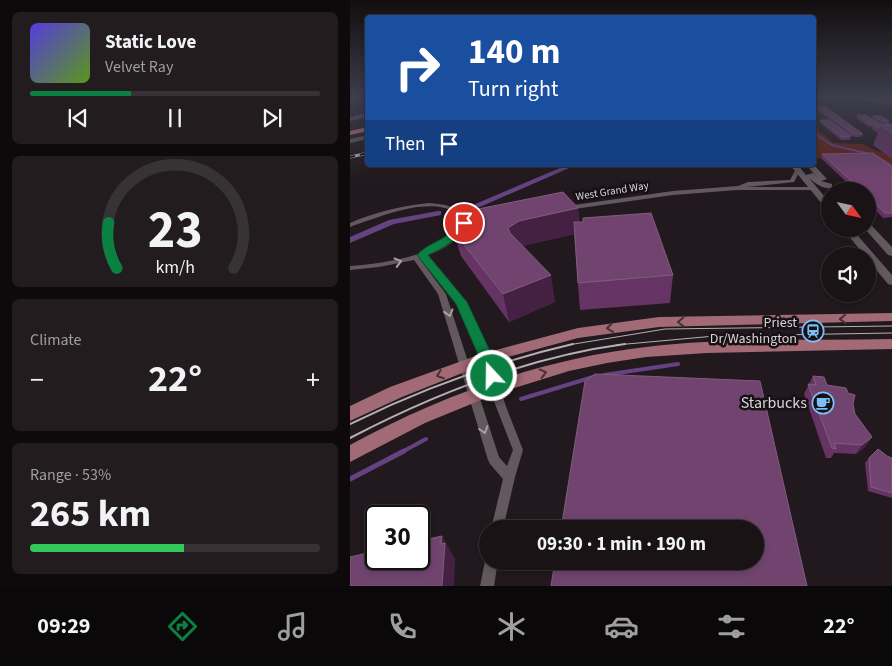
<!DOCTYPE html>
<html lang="en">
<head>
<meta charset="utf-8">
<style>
	body { margin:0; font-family:"Source Sans 3",sans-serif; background:#221c1f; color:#f1f3f6; height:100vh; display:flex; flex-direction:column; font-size:19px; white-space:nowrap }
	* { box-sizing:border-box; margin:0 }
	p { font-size:16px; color:#9f9ea1 }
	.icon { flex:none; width:28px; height:28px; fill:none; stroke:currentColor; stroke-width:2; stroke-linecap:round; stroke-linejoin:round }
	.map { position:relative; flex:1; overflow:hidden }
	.sheet { display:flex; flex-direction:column; gap:12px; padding:12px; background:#0e0a0c; width:350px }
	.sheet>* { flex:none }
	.guide { position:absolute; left:15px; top:15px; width:451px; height:152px; border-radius:5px; box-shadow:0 2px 8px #0003,0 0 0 1px #373235; background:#1a4fa0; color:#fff; overflow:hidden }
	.needle { width:32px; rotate:123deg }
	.buttons { position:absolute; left:471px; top:182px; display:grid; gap:10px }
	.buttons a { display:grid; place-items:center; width:55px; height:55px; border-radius:50%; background:#191316; box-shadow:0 2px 8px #0003,0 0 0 1px #373235; font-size:25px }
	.speed { position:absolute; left:15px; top:505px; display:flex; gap:10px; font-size:25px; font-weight:700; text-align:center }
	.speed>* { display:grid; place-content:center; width:65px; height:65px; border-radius:50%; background:#191316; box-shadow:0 2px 8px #0003,0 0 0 1px #373235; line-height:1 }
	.speed .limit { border:2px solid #111; border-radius:8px; background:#fff; color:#111 }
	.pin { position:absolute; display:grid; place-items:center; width:42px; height:42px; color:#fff; margin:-21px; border:2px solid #fff; border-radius:50%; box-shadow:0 1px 5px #0007 }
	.me { position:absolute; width:55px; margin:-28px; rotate:339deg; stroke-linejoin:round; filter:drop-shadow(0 0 4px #0008) }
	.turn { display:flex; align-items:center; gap:18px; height:105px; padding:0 20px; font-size:22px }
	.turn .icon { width:65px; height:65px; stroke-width:2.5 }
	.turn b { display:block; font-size:35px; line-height:42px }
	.then { display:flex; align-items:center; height:48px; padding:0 20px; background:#0003; gap:10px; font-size:19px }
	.big { font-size:38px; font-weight:700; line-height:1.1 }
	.sheet .tile { flex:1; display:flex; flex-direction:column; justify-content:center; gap:8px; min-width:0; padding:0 18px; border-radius:8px; background:#221c1f }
	.sheet .dial { align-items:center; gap:0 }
	.dial svg { height:130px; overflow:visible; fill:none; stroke:#373235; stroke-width:7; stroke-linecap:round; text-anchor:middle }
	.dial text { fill:#f1f3f6; stroke:none }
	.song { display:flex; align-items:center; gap:15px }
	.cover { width:60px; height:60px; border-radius:8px; background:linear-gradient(135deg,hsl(250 70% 55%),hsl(90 70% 35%)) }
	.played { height:5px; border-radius:2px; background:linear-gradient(90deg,#0b8043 35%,#373235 35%) }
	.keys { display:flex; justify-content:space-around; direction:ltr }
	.heat { display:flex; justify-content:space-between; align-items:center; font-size:28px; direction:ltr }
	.charge { height:8px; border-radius:4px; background:linear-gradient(90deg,#34c759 53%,#373235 0) }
	.trip { position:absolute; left:129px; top:520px; width:285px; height:50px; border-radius:25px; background:#191316; box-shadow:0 2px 8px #0003,0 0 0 1px #373235; font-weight:700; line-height:50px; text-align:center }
	.tab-bar { display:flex; height:80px; justify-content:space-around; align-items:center; background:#0a0809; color:#9f9ea1 }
	.tab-bar .icon { width:35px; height:35px }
	.tab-bar .current { color:#0b8043 }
	.tab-bar b { font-size:22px; color:#f1f3f6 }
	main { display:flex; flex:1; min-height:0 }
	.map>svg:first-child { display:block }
	.green { fill:#652017 }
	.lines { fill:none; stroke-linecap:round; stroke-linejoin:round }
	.stream-far2 { stroke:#654383; stroke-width:2 }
	.stream-far1 { stroke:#654383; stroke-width:4 }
	.stream { stroke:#654383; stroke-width:5 }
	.canal { fill:#654383; fill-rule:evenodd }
	.street { fill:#62585d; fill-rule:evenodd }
	.secondary { fill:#62585d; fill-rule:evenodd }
	.primary { fill:#a26a75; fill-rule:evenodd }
	.highway { fill:#cc7685; fill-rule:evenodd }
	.tram-far1 { stroke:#b6afb3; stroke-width:1 }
	.tram { stroke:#b6afb3; stroke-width:2 }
	.rail-casing { stroke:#b6afb3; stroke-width:3 }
	.rail { stroke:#171014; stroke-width:2; stroke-dasharray:5; stroke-linecap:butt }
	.wall { fill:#653364 }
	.shaded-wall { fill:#442142 }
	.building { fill:#714470; stroke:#825b80 }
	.oneway { stroke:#aaa2a6 }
	.oneway2 { stroke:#483036 }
	.route { fill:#0b8043; stroke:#07532c }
	.labels { text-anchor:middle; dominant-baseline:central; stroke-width:5; stroke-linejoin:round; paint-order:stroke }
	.far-street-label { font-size:11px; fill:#dad4d7; stroke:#171014 }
	.poi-label { font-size:14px; fill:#dad4d7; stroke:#171014; text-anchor:end }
	.near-poi-label { font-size:16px; fill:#dad4d7; stroke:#171014; text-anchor:end }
</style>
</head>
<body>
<main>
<section class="sheet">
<div class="tile">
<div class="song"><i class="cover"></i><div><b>Static Love</b><p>Velvet Ray</p></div></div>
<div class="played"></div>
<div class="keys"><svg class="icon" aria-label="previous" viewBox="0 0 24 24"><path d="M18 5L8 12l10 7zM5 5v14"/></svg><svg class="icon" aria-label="pause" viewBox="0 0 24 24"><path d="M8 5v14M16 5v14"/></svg><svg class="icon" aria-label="next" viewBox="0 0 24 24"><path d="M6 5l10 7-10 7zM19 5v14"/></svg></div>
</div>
<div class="tile dial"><svg viewBox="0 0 100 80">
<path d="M14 69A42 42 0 1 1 86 69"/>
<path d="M14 69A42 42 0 0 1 9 41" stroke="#0b8043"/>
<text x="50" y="56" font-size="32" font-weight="700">23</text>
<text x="50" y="72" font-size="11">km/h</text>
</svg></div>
<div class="tile"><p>Climate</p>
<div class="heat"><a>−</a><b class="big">22°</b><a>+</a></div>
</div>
<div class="tile"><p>Range · 53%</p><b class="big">265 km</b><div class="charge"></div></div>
</section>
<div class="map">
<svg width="542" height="586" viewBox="0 0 542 586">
	<rect width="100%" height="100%" fill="#21191d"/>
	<path class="green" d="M 464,126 L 483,143 L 513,144 C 522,150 532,151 542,158 L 542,172 L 522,157 L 464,158 Z"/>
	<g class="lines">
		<path class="stream-far2" d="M 464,133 L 482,145 L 520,154
			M 526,156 L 542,166"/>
		<path class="stream-far1" d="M 254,375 L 328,364
			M 171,399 L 243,377
			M 52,452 L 76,439"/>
		<path class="stream" d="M 0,479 L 54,451"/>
		<path class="canal" d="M 217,165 L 226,165 L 123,210 L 120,210 L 116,208 Z
			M 88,211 L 91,211 L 91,215 L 44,224 L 0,243 L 0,237 L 39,220 Z"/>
		<path class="street" d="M 446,169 L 450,170 L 444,182 L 397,187 L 464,187 L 467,189 L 466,190 L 387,190 L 323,195 L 217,210 L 214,208 L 217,206 L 323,191 L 388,186 L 398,182 L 440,180 Z
			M 79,203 C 97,205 106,205 118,220 C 108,241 97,248 76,256 L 107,290 L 121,313 L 145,366 L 155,404 L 173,450 L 165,477 L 153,529 L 141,529 L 153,479 L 140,464 L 138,460 L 88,294 L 64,260 L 29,267 L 0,270 L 0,266 C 29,264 88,256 107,231 C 109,228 110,223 112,220 C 110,217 107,213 104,212 C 77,196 27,218 0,227 L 0,223 C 25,212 51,206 79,203 ZM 69,258 L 71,258 L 101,293 L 113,313 L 135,366 L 145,404 L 163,450 L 157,466 L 149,457 L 96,294 Z
			M 136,556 L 138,556 L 138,561 L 148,561 L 144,586 L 130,586 Z"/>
		<path class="secondary" d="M 18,113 L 18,117 L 0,121 L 0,117 Z
			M 18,135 L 18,139 L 0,143 L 0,139 Z
			M 440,165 L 448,165 L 456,175 L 463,173 L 468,178 L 456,165 L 464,165 L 477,179 L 471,181 L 482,184 L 482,188 C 472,189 466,184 459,178 L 480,203 L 480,211 L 477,210 Z
			M 518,224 L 521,225 L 542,247 L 542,256 L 538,255 L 515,229 L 518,229 Z
			M 493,229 L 502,229 L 542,275 L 542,285 L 538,284 L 518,260 L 518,256 L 515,256 Z"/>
		<path class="primary" d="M 542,313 L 542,321 L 309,327 L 228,338 L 140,362 L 52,397 L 0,421 L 0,406 L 40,387 L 131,354 L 228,328 L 309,317 Z
			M 542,339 L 542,349 L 357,353 L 296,357 L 257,363 L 219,371 L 148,393 L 75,423 L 0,462 L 0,445 C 92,395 192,359 296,347 C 378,337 460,341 542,339 Z"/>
		<path class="highway" d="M 18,127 L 18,131 L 0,135 L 0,131 Z"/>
		<path class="tram-far1" d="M 218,345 L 315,329 L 542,326
			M 266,345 L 365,336 L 542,333"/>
		<path class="tram" d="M 0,424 C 72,389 145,362 223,344
			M 0,438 C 86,393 178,357 275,344"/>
		<g class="rail-casing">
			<path id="rail" d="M 0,157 L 18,153"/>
		</g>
		<use href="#rail" class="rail"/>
	</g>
	<path class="wall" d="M 507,98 L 542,98 L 542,105 L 507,100 Z
		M 468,107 L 513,134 L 511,137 L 503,137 L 467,110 Z
		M 507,115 L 522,119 L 523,116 L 539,121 L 538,124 L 542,124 L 542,159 L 523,145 L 528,132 L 526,132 L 522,129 L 522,127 L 519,127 L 506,118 Z
		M 470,120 L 501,136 L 500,140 L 491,140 L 470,123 Z
		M 472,154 L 542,167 L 542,217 L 533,218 L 518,202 L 518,191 L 506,191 L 471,158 Z
		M 228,208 L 229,222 L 323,275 L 320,303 L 230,310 L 224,234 L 173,246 L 205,302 L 159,322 L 111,256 L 103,231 Z
		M 463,376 L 477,385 L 503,404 L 505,414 L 522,437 L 515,447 L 506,454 L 484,453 L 481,458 L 476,458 L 454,394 Z
		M 537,456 L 542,458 L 542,498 L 518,491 L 515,463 L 519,458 Z"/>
	<path class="shaded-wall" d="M 228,208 L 229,233 L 173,246 L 163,253 L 158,228 L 169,221 Z
		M 201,275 L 205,302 L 159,322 L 153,294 Z
		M 522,437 L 515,447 L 506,454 L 512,445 Z
		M 92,536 L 105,559 L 104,586 L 92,586 Z"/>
	<path class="building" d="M 468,107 L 475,107 L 513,134 L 504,134 Z
		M 507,115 L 516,115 L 529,124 L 520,124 Z
		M 523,116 L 531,116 L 539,121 L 531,121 Z
		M 470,120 L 479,120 L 501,136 L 492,137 Z
		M 535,124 L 542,124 L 542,125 L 537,125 Z
		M 523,125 L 531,125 L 530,125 L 529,128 L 527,128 Z
		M 530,125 L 542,125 L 542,133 Z
		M 523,153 L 542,167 L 542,213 L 535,213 L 518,197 L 518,191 L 512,191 L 472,154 Z
		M 213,192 L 228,208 L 169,221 L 158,228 L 160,233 L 201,275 L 153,294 L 103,231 L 118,220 L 128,209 Z
		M 301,213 L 323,275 L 228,283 L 224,222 L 233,222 L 233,218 Z
		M 245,374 L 410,381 L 457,586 L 201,586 L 205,561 L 405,561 L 405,529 L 211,529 L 235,381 Z
		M 463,376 L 474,377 L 477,385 L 496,388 L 498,393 L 505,395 L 503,404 L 505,414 L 522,437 L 512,445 L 484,443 L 486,449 L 482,448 L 458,384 L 466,385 Z
		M 528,449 L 537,456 L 542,458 L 542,493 L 521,487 L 519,458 Z
		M 92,536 L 91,544 L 95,543 L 92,586 L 0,586 L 0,557 L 26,551 L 26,559 L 69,559 L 69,541 Z"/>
	<defs><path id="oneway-chevron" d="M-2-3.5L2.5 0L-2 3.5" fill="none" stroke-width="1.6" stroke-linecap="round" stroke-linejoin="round" transform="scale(1.25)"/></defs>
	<g class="oneway">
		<use href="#oneway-chevron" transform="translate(48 262) rotate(-15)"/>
		<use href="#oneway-chevron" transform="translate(99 313) rotate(73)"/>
		<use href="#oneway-chevron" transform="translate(134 430) rotate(72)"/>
	</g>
	<g class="oneway2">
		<use href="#oneway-chevron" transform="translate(493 319) rotate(178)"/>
		<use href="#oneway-chevron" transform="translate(331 322) rotate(179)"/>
		<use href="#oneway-chevron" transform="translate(260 328) rotate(172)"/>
		<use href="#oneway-chevron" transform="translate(193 373) rotate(-15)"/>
		<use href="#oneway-chevron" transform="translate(90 375) rotate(159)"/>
	</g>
	<linearGradient id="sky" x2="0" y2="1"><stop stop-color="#120e10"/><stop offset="0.54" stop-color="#3d3e4c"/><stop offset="1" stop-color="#3d3e4c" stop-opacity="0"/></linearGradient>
	<rect width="542" height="180" fill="url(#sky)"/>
	<path class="route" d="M 111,221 L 119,223 C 108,240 95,247 78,255 L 117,302 L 147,366 L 149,376 L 147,380 L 137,380 L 133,366 L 106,304 L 67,255 C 81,240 97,242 111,221 Z"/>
	<defs>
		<g id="station-ring" transform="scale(1.125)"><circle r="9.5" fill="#171014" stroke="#7abff8" stroke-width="1.5"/><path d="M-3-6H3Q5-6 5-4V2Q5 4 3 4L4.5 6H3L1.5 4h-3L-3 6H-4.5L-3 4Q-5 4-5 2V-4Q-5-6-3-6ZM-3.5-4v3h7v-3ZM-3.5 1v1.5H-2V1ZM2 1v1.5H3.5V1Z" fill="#7abff8"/></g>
		<g id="cafe-ring" transform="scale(1.125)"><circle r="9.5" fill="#171014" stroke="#7abff8" stroke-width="1.5"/><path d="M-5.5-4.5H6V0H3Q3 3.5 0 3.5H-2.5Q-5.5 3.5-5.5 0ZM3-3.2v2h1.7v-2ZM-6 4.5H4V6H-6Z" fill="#7abff8"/></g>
	</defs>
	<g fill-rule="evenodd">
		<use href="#station-ring" x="463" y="331"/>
		<use href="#cafe-ring" x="473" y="403"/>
	</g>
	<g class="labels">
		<g class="far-street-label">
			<text transform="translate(262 191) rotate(-9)">West Grand Way</text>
		</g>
		<g class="poi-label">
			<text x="447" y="323">Priest<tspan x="447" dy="16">Dr/Washington</tspan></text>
		</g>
		<g class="near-poi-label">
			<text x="457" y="403">Starbucks</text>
		</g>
	</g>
</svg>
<div class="buttons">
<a><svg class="needle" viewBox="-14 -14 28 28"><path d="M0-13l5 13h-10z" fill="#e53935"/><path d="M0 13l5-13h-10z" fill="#9f9ea1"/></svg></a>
<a><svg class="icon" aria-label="sound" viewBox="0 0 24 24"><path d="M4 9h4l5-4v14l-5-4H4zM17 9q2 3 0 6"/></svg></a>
</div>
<div class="speed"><div class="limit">30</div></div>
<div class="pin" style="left:114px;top:223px;background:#d93025"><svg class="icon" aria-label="arrive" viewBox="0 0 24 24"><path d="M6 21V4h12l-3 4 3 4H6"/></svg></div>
<svg class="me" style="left:142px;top:376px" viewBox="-20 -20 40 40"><circle r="17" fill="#0b8043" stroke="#fff" stroke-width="3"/><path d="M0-11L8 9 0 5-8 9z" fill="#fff"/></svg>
<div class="trip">09:30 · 1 min · 190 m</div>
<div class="guide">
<div class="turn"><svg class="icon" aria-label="right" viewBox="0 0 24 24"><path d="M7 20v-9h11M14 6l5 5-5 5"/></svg><div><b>140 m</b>Turn right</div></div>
<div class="then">Then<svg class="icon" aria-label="arrive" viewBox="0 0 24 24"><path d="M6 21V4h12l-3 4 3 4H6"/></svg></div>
</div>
</div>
</main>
<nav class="tab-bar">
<b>09:29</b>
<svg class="icon current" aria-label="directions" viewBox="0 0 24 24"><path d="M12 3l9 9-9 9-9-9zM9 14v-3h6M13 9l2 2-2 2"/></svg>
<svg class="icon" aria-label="music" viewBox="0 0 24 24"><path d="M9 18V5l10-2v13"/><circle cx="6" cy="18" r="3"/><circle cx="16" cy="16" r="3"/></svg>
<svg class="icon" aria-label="phone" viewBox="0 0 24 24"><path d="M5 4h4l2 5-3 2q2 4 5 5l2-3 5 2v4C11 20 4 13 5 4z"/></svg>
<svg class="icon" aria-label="climate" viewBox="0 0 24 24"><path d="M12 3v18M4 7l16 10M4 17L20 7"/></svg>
<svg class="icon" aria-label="car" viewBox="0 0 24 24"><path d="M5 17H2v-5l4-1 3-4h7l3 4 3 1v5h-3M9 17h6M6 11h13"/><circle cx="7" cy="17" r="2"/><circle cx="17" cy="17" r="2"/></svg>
<svg class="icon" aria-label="filters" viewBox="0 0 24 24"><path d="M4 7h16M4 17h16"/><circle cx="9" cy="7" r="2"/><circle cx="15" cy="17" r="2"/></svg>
<b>22°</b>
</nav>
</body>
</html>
